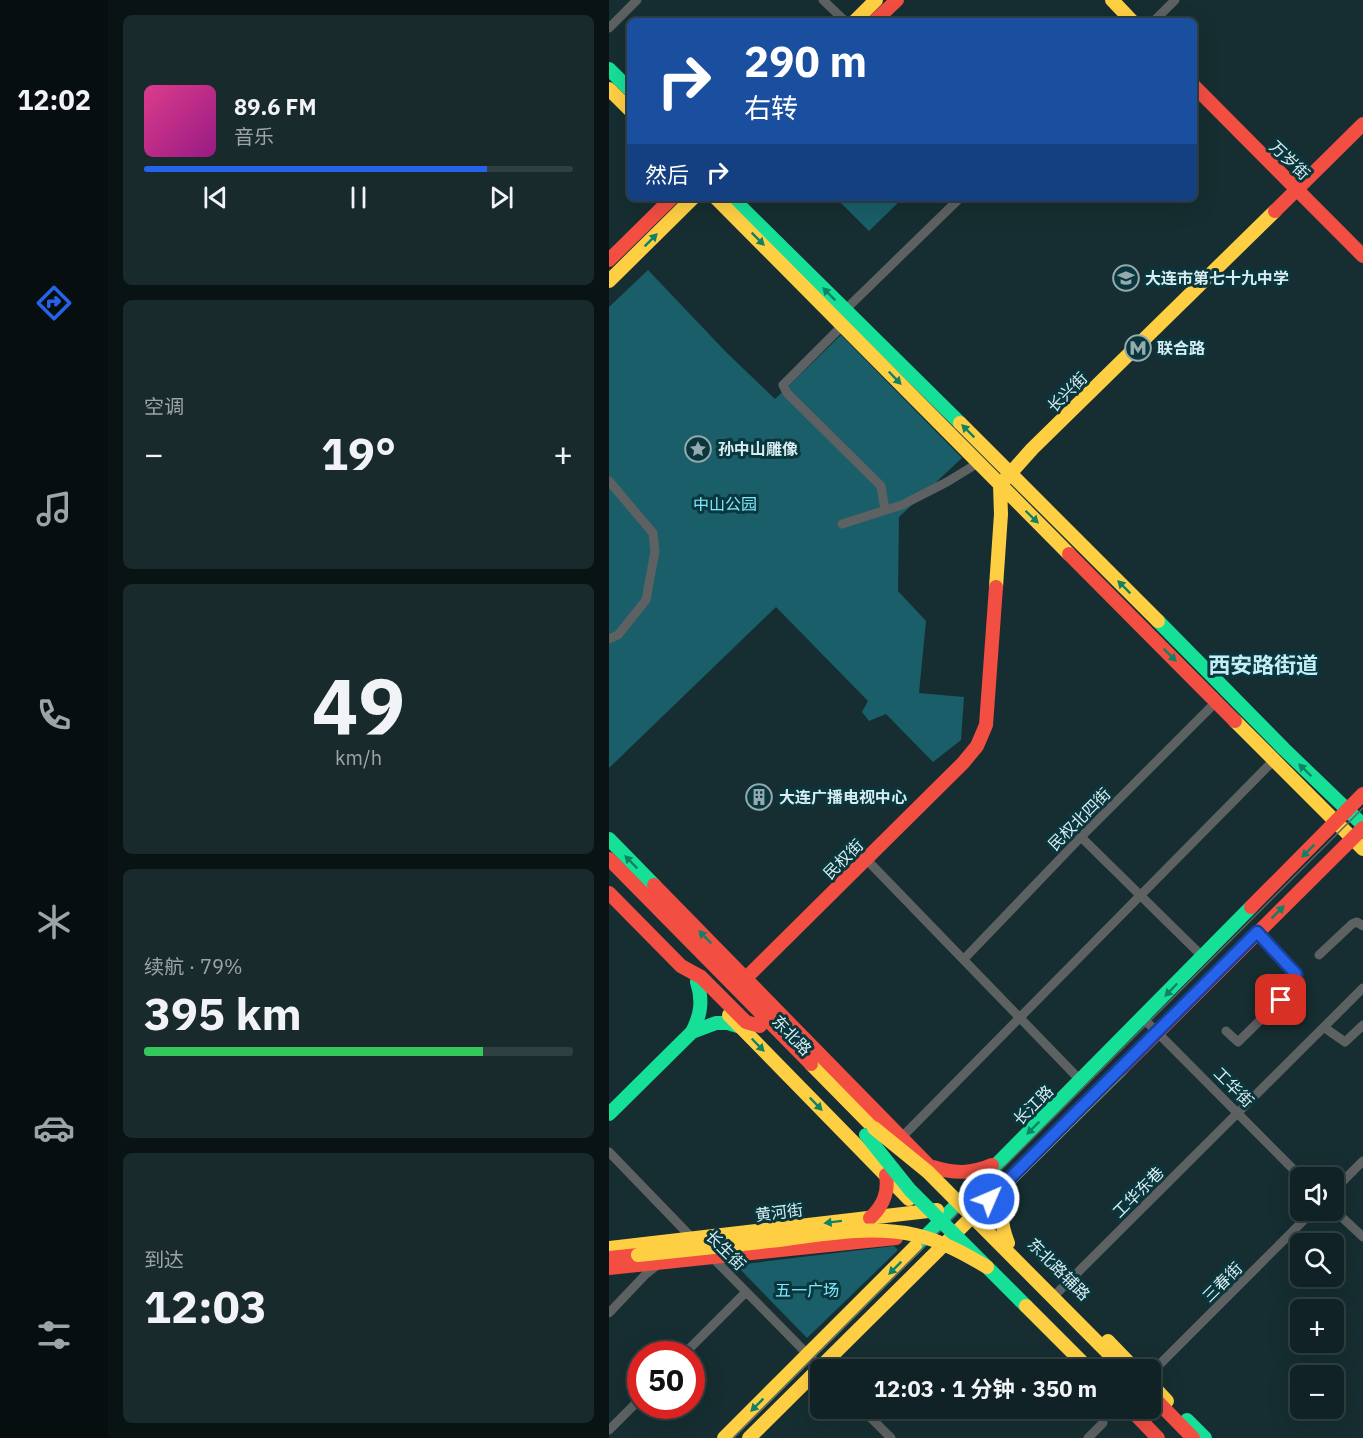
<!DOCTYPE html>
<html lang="zh">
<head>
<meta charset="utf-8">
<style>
	body { margin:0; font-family:"IBM Plex Sans","Noto Sans SC",sans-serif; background:#192a2d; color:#f1f3f6; height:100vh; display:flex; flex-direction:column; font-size:22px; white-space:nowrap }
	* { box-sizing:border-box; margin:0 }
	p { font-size:20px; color:#9ca4a7 }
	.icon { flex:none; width:33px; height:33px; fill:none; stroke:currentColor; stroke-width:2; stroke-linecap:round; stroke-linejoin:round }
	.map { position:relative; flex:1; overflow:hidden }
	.panel { display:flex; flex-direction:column; gap:15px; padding:15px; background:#091314; width:501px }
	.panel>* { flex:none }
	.hud { position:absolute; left:18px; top:18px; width:570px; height:183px; border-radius:9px; box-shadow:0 6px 24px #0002,0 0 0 2px #303f42; background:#1a4fa0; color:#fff; overflow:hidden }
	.buttons { position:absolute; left:681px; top:1167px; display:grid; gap:12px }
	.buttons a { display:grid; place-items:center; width:54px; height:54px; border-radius:9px; background:#102225; box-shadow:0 6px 24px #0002,0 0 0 2px #303f42; font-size:30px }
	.speed { position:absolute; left:18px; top:1341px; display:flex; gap:12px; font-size:30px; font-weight:700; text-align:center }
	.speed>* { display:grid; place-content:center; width:78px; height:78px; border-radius:50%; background:#102225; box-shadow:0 6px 24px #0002,0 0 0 2px #303f42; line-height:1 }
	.speed .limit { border:9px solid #d22; background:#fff; color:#111 }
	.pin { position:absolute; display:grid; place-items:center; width:51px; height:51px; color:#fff; margin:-26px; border-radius:12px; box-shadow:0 3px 9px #0006 }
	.me { position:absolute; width:66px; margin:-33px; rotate:45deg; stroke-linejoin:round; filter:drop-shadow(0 0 4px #0008) }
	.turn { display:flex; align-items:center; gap:21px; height:126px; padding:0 18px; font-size:27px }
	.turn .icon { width:78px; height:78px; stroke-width:2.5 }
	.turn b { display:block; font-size:42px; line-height:51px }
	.then { display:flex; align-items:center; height:57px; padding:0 18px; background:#0003; gap:12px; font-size:22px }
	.big { font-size:45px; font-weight:700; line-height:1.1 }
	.panel .card { flex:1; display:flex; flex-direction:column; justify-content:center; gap:9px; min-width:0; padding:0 21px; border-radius:9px; background:#192a2d }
	.panel .dial { align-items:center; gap:0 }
	.dial b { font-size:78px; line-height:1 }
	.song { display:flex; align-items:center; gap:18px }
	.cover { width:72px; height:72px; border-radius:9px; background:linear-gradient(135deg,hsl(330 70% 55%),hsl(310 70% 35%)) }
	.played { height:6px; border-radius:3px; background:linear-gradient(90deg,#2563eb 80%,#303f42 80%) }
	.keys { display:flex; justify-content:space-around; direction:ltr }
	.heat { display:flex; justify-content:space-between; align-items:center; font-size:33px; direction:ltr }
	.charge { height:9px; border-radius:4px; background:linear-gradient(90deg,#34c759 79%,#303f42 0) }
	.trip { position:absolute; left:201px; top:1359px; width:351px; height:60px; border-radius:9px; background:#102225; box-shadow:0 6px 24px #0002,0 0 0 2px #303f42; font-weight:700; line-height:60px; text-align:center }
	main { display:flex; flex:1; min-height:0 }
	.tabs { display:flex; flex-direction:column; width:108px; justify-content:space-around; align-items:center; background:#060e0f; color:#9ca4a7 }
	.tabs .icon { width:42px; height:42px }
	.tabs .active { color:#2563eb }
	.tabs b { font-size:27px; color:#f1f3f6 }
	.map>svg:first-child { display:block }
	.green { fill:#195e69 }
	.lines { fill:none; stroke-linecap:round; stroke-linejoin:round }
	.street { stroke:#5e6162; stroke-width:9 }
	.fast { stroke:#16e098; stroke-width:14 }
	.slow { stroke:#ffcf43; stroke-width:14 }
	.jam { stroke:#f24e42; stroke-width:14 }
	.tram { stroke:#5a6567; stroke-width:1.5 }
	.fast-bridge { stroke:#16e098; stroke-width:14 }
	.slow-bridge { stroke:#ffcf43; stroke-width:14 }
	.jam-bridge { stroke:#f24e42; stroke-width:14 }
	.oneway { fill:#0f8266 }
	.route-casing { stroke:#184099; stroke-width:15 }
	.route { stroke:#2563eb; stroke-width:10 }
	.labels { text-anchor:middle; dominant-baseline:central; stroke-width:6; stroke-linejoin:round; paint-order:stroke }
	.street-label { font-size:16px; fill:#d7edf1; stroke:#0a363d }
	.poi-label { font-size:16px; font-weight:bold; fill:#d7edf1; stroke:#0a363d; text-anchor:start }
	.park-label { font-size:16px; fill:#7fe8fc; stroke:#0a363d }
	.district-label { font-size:22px; font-weight:bold; fill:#c1eef7; stroke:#0a363d }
</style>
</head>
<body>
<main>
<nav class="tabs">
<b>12:02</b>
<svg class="icon active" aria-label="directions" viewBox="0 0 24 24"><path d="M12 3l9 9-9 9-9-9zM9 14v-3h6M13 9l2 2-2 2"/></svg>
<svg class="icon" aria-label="music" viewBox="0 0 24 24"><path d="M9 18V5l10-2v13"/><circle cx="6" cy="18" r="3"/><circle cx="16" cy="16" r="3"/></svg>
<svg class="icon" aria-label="phone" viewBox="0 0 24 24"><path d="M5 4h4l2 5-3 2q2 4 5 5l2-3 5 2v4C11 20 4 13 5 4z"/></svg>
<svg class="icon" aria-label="climate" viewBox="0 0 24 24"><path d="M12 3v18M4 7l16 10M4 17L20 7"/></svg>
<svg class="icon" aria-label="car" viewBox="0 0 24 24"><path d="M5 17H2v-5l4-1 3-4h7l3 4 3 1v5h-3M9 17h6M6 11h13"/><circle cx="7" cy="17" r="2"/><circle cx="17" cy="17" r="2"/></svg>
<svg class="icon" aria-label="filters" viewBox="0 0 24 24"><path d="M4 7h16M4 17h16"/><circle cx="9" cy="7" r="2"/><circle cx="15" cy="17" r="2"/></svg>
</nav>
<section class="panel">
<div class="card">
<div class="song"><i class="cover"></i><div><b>89.6 FM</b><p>音乐</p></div></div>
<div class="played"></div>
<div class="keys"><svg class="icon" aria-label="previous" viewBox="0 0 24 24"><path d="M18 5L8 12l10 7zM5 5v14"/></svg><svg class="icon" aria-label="pause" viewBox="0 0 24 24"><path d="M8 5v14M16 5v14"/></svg><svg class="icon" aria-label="next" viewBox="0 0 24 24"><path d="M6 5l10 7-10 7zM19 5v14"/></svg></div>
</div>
<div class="card"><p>空调</p>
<div class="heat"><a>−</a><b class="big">19°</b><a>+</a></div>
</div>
<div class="card dial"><b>49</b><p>km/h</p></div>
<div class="card"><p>续航 · 79%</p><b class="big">395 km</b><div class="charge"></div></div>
<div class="card"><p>到达</p><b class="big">12:03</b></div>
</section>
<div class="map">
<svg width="754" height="1438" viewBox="0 0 754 1438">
	<rect width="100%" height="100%" fill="#162e31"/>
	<path class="green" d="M 227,198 L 294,198 L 260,231 Z
		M 39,270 L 117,352 L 166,399 L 232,335 L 353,458 L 290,517 L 289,591 L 317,621 L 310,693 L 355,697 L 352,740 L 324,762 L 277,714 L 260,721 L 253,712 L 259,701 L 167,607 L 0,768 L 0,307 Z
		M 285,1246 L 289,1250 L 198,1338 L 127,1265 Z"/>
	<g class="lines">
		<path class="street" d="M 214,0 L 236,21
			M 545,21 L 566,0
			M 0,28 L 28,0
			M 236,310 L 351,198
			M 234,325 L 174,385 L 178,393 L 272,486 L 276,510
			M 0,481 L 44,533 L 46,551 L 37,600 L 9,635 L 0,639
			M 233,524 L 293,505 L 338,482 L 369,463
			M 472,837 L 594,957
			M 257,859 L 472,1081
			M 710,955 L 743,924 L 748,922 L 754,926
			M 355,959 L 472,837 L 607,702
			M 534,1018 L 693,1178
			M 716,1028 L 736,1042 L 754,1025
			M 617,1031 L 629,1042 L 686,986 L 687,974 L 648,932
			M 293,1137 L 665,760
			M 0,1152 L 85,1240
			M 724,1191 L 754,1161
			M 724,1209 L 754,1237
			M 102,1256 L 214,1370
			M 449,1292 L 754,988
			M 0,1313 L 37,1274 L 51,1263
			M 75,1354 L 137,1292
			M 542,1373 L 705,1210
			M 252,1408 L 282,1438
			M 0,1430 L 32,1398
			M 479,1438 L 494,1423"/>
		<path class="fast" d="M 0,69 L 21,90
			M 123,198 L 351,423
			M 549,621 L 675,749 L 754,825
			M 0,839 L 45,885 L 53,910
			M 83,1032 C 92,1015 94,1000 88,982
			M 0,1114 L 83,1032 L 107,1023 L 119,1023 L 132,1027
			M 306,1247 L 642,907
			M 578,1420 L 596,1438"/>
		<path class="slow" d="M 503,0 L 523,21
			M 246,21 L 267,0
			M 0,89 L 21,110
			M 107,198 L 460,554
			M 0,281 L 84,198
			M 351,423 L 549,621
			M 387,587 L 392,514 L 391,485 L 423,449 L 666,211
			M 626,721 L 754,849
			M 120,1015 L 300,1199
			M 202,1064 L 265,1128
			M 399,1185 C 390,1205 391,1223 399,1243
			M 0,1248 L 328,1210
			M 499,1341 L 527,1370
			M 542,1384 L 558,1401
			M 115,1438 L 306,1247
			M 140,1438 L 512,1069"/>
		<path class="jam" d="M 266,21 L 288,0
			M 585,86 L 754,256
			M 666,211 L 754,124
			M 0,260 L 63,198
			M 460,554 L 626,721
			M 0,859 L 202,1064
			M 45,885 L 326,1172
			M 0,893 L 72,966 L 92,977 L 137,1022 L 151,1026
			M 642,907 L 754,794
			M 137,978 L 354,763 L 368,746 L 377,725 L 387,587
			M 512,1069 L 754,828
			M 324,1167 C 345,1174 363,1174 383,1165
			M 261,1218 C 274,1206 280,1193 277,1175
			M 0,1258 L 29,1255
			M 0,1268 L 287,1238
			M 542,1395 L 584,1438"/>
		<path class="tram" d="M 124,1438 L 754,808"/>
		<path class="fast-bridge" d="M 257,1135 L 301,1190 L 417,1306"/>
		<path class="slow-bridge" d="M 265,1128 L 319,1172 L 516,1370
			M 29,1255 C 76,1250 123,1245 170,1240 C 215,1234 262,1225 307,1235 C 333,1241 356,1254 378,1267
			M 417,1306 L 481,1370"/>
		<path class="jam-bridge" d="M 520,1408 L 549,1438"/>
	</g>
	<defs><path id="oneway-solid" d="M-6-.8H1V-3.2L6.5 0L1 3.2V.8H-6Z" transform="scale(1.5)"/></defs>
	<g class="oneway">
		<use href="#oneway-solid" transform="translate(149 239) rotate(45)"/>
		<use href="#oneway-solid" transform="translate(42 240) rotate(-45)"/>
		<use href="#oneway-solid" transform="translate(220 294) rotate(-135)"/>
		<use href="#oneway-solid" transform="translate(286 378) rotate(46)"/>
		<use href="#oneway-solid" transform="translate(359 431) rotate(-135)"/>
		<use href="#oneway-solid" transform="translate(423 517) rotate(44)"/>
		<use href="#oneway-solid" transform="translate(515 587) rotate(-135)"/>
		<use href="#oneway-solid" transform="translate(561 655) rotate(45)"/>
		<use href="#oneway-solid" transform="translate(696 770) rotate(-136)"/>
		<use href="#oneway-solid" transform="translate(699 851) rotate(135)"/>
		<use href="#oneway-solid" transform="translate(22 862) rotate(-135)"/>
		<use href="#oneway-solid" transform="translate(669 912) rotate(-45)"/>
		<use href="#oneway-solid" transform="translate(96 937) rotate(-135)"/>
		<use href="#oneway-solid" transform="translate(562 990) rotate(134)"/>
		<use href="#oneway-solid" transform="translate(149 1045) rotate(46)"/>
		<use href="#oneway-solid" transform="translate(207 1104) rotate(46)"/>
		<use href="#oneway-solid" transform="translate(424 1128) rotate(135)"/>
		<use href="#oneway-solid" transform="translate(224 1222) rotate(173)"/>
		<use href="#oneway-solid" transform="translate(286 1268) rotate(135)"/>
		<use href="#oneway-solid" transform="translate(148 1405) rotate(135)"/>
	</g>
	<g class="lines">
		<g class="route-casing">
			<path id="route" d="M 380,1199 L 648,932 L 687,974 L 686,986 L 672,1000"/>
		</g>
		<use href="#route" class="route"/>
	</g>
	<defs>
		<g id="school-ring" transform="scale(1.35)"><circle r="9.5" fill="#0a363d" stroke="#93aaae" stroke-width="1.5"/><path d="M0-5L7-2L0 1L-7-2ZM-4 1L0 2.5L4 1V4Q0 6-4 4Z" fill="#93aaae"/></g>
		<g id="metro-ring" transform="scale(1.35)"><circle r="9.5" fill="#0a363d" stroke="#93aaae" stroke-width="1.5"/><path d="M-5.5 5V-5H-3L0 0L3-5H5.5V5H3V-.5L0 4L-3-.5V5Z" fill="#93aaae"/></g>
		<g id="sight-ring" transform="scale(1.35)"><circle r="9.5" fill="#0a363d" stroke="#93aaae" stroke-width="1.5"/><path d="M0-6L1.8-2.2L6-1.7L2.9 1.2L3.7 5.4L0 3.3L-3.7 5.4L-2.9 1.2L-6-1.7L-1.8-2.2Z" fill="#93aaae"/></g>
		<g id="building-ring" transform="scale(1.35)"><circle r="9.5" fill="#0a363d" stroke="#93aaae" stroke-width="1.5"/><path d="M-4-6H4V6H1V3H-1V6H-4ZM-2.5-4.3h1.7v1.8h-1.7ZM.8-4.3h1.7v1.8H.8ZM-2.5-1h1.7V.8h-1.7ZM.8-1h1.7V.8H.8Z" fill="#93aaae"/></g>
	</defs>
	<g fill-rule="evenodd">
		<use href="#school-ring" x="517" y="278"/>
		<use href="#metro-ring" x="529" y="348"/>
		<use href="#sight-ring" x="89" y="449"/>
		<use href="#building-ring" x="150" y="797"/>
	</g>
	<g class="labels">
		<g class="street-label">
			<text transform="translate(681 160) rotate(44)">万岁街</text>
			<text transform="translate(458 392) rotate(-45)">长兴街</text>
			<text transform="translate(470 819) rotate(-45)">民权北四街</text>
			<text transform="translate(234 859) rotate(-45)">民权街</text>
			<text transform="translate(183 1035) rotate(46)">东北路</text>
			<text transform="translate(625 1087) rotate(45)">工华街</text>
			<text transform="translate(424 1105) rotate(-45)">长江路</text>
			<text transform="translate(529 1192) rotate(-45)">工华东巷</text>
			<text transform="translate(170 1212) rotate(-7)">黄河街</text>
			<text transform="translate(117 1250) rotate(45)">长生街</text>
			<text transform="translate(450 1269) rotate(45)">东北路辅路</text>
			<text transform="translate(613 1282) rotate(-45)">三春街</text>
		</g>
		<g class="poi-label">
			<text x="536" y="278">大连市第七十九中学</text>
			<text x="548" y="348">联合路</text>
			<text x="109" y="449">孙中山雕像</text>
			<text x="170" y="797">大连广播电视中心</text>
		</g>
		<g class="park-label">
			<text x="116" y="504">中山公园</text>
			<text x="198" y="1290">五一广场</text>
		</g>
		<g class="district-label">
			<text x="654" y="664">西安路街道</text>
		</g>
	</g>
</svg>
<div class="buttons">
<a><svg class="icon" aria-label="sound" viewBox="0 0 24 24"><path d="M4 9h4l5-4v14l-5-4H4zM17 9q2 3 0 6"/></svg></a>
<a><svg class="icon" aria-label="search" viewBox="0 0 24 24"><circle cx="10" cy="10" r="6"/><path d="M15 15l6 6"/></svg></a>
<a>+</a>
<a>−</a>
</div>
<div class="speed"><div class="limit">50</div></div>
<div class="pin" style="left:672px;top:1000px;background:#d93025"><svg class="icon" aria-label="arrive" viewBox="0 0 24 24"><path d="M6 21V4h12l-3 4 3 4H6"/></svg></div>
<svg class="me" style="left:380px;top:1199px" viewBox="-20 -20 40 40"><circle r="17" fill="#2563eb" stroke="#fff" stroke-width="3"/><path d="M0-11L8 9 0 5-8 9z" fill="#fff"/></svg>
<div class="trip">12:03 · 1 分钟 · 350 m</div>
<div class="hud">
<div class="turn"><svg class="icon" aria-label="right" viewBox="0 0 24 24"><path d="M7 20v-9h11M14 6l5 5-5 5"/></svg><div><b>290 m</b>右转</div></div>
<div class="then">然后<svg class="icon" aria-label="right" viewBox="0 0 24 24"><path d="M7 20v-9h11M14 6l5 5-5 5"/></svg></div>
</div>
</div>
</main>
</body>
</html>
